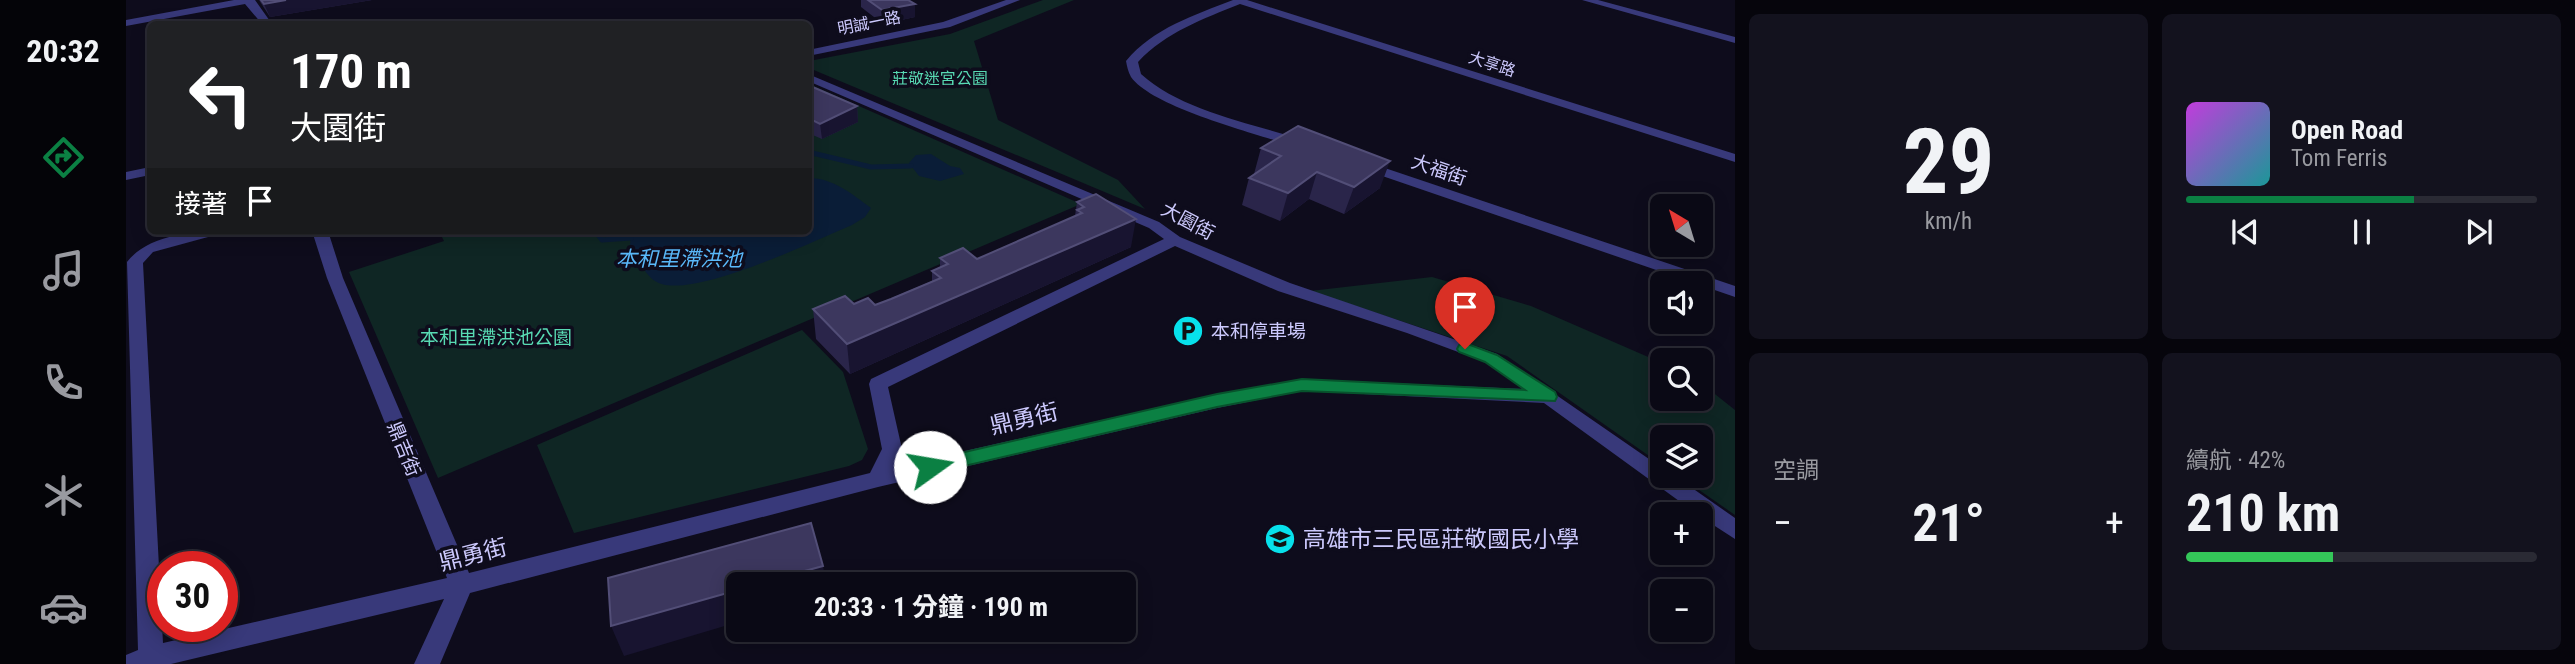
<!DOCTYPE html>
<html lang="zh-TW">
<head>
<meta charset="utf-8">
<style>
	body { margin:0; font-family:"Roboto Condensed","Noto Sans TC",sans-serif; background:#13121e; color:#f1f3f6; height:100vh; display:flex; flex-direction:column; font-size:26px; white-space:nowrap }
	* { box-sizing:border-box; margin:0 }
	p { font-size:23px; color:#999aa0 }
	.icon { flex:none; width:38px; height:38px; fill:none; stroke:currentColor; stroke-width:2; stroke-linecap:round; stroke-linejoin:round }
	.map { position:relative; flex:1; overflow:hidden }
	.details { display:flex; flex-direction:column; gap:14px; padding:14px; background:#06050c; width:840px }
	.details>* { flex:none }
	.hud { position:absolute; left:21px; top:21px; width:665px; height:214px; border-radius:10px; box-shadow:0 4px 18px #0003,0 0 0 2px #2a2a34; background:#202124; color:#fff; overflow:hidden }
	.needle { width:46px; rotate:322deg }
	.tools { position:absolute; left:1524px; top:194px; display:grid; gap:14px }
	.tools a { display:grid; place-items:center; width:63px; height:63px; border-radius:10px; background:#0a0915; box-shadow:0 4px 18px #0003,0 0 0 2px #2a2a34; font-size:35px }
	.speed { position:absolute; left:21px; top:551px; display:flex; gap:14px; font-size:35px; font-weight:700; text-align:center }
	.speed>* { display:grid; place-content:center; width:91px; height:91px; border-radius:50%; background:#0a0915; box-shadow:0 4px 18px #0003,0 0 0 2px #2a2a34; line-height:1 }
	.speed .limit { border:10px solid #d22; background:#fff; color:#111 }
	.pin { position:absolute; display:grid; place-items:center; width:60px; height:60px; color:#fff; margin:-72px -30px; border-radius:50% 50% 50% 0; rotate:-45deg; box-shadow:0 0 7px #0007 }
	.pin .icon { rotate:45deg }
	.me { position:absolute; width:77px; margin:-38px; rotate:77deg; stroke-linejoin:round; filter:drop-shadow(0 0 5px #0008) }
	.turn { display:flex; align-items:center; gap:24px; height:147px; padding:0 28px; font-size:32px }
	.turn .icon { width:91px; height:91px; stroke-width:2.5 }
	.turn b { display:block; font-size:49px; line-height:60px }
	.then { display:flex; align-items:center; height:66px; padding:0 28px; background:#0003; gap:14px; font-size:26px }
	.big { font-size:52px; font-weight:700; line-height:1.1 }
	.details .tile { flex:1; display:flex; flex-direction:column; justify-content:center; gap:10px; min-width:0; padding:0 24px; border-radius:10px; background:#13121e }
	.details .dial { align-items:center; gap:0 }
	.dial b { font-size:91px; line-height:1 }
	.song { display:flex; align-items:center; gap:21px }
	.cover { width:84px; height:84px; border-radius:10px; background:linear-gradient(135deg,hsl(290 70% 55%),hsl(180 70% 35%)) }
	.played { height:7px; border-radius:4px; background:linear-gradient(90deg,#0b8043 65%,#2a2a34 65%) }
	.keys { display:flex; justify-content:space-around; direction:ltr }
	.heat { display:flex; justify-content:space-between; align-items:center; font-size:38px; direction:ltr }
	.charge { height:10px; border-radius:5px; background:linear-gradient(90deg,#34c759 42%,#2a2a34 0) }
	.details .tiles { flex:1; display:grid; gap:14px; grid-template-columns:repeat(2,1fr) }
	.trip { position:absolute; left:600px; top:572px; width:410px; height:70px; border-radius:10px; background:#0a0915; box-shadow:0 4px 18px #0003,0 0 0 2px #2a2a34; font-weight:700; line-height:70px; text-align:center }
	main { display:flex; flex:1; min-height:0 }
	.tab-bar { display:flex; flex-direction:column; width:126px; justify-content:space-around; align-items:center; background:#040408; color:#999aa0 }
	.tab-bar .icon { width:49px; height:49px }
	.tab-bar .active { color:#0b8043 }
	.tab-bar b { font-size:32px; color:#f1f3f6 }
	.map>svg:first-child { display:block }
	.green { fill:#0f2624 }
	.water { fill:#0a1d37 }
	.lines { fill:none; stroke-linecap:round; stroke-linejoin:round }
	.stream { stroke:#0a1d37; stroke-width:5 }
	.minor { fill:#38397a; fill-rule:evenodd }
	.tertiary { fill:#38397a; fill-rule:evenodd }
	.wall { fill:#2a254a }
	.shaded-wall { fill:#181430 }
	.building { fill:#3c375e; stroke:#524e77; stroke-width:2 }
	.route { fill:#0b8043; stroke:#07532c; stroke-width:2 }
	.labels { text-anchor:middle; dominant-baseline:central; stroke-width:7; stroke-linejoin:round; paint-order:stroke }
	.far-street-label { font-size:16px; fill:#ccc9fd; stroke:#0e0c1c }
	.far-park-label { font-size:16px; fill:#58dab3; stroke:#0e0c1c }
	.street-label { font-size:19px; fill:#ccc9fd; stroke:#0e0c1c }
	.poi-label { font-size:19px; fill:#ccc9fd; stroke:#0e0c1c; text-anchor:start }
	.park-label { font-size:19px; fill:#58dab3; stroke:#0e0c1c }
	.water-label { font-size:21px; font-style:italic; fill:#5ab9fa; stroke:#0e0c1c }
	.near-street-label { font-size:23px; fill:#ccc9fd; stroke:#0e0c1c }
	.near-poi-label { font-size:23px; fill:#ccc9fd; stroke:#0e0c1c; text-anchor:start }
</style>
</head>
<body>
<main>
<nav class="tab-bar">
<b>20:32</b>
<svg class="icon active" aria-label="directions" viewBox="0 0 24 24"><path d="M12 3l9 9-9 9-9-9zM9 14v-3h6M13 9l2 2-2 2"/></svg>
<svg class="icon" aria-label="music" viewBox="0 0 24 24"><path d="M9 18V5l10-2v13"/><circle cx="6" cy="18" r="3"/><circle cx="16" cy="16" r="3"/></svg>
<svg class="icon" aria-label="phone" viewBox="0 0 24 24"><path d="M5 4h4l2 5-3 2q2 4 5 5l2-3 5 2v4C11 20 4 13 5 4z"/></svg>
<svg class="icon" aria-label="climate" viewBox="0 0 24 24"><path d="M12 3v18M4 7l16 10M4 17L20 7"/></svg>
<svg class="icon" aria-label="car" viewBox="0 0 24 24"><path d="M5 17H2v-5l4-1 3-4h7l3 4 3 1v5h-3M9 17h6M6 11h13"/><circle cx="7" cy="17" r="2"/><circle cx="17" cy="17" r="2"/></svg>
</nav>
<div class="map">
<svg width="1609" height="664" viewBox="0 0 1609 664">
	<rect width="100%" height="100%" fill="#0e0c1c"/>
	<path class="green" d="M 917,0 L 948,0 L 848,41 L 872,120 L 992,180 L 1019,209 L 683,68 L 683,61 L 824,34 Z
		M 683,84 L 955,204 L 312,478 L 223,272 L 318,241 L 313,231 L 682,231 Z
		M 1306,277 L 1405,306 L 1536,363 L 1536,399 L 1575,399 L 1575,383 L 1609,410 L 1609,515 L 1553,476 L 1575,476 L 1575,438 L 1536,438 L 1536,465 L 1381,356 L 1184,291 Z
		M 676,330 L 717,372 L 742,449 L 736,460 L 723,466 L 448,533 L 411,445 Z"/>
	<path class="water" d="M 805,154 L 824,166 L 834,168 L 838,174 L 814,181 L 793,176 L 783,163 L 790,155 Z
		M 683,178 C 707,178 726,194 745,208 L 739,217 L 726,225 C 690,240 560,303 529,281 C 518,274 511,257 504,247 L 505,231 L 682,231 Z"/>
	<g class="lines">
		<path class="stream" d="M 682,152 L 745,167 L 785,166
			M 469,231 L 476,240 L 505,238"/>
		<path class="minor" d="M 108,0 L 129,0 L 146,24 L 136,24 L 119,4 L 0,26 L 0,20 Z
			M 1107,0 L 1121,0 L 1609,154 L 1609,162 L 1114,4 C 1077,19 1040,32 1012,62 L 1015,74 C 1055,111 1128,124 1180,141 L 1180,147 L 1170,147 C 1132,134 1027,108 1005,77 C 1002,72 1001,66 1000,61 C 1027,28 1069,15 1107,0 Z
			M 1456,0 L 1472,0 L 1609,37 L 1609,43 Z
			M 682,74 L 1033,222 L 1054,237 L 1164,283 L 1371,354 L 1536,468 L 1536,476 L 1549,476 L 1609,518 L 1609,539 L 1575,517 L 1575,514 L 1571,514 L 1418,403 L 1176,391 L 1091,408 L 752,487 L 344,593 L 314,664 L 288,664 L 318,599 L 45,664 L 0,664 L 0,655 L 12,650 L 1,262 C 21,236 64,231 96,231 L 93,234 L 27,252 L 17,263 L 37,643 L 321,578 L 201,278 L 186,231 L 202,231 L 217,278 L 343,573 L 744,473 L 756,449 L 743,384 L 745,379 L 1038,239 L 1023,228 L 682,81 ZM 1049,246 L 1152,291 L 1281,333 L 1359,362 L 1397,389 L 1176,379 L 1091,394 L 768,467 L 776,449 L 762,387 Z
			M 1238,161 L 1609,286 L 1609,297 L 1233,168 L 1233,162 Z"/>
		<path class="tertiary" d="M 880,0 L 894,0 L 824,27 L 682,56 L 682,50 L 817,22 Z
			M 24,167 L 24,175 L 0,180 L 0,172 Z"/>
	</g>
	<path class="wall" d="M 133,0 L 246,0 L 144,17 Z
		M 735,0 L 782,0 L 789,17 L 757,24 L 735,7 Z
		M 682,85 L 731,106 L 732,122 L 696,139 L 682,133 Z
		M 1135,148 L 1254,188 L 1218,214 L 1183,199 L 1154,221 L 1116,205 L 1123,178 L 1128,174 Z
		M 970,194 L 1005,247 L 724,374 L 690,339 L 687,309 L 728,304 L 749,305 L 806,281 L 806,271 L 814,267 L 814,258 L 851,259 L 949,216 L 951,202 Z"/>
	<path class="shaded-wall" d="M 160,0 L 246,0 L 144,17 L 138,4 Z
		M 789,4 L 789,17 L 757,24 L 756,10 Z
		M 731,106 L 732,122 L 696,139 L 694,124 Z
		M 1264,161 L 1254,188 L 1218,214 L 1228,187 Z
		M 1191,172 L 1183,199 L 1154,221 L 1162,193 Z
		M 1010,219 L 1005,247 L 724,374 L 721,344 Z
		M 697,566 L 700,584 L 631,584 Z
		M 612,590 L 612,622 L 498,656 L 485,626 Z"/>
	<path class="building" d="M 135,0 L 160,0 L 138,4 Z
		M 742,0 L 782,0 L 789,4 L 756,10 Z
		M 682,85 L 731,106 L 694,124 L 682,118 Z
		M 1172,126 L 1264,161 L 1228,187 L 1191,172 L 1162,193 L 1123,178 L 1155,156 L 1135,148 Z
		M 970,194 L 1010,219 L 721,344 L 687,309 L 719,296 L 728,304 L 742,298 L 749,305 L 765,299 L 815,278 L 806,271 L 822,264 L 814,258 L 837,248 L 851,259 L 956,213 L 951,210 L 958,207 L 951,202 Z
		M 685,523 L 697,566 L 631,584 L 612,584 L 612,590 L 485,626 L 482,578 Z"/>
	<path class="route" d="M 1339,343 L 1371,355 L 1429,392 L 1431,397 L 1429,401 L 1176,391 L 1091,407 L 804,474 L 798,472 L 795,467 L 798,462 L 804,460 L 1091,394 L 1176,379 L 1399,390 L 1359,362 L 1333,352 L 1331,349 L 1333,345 Z"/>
	<defs>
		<g id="parking-disc" transform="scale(1.575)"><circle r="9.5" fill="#07e1eb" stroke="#0e0c1c"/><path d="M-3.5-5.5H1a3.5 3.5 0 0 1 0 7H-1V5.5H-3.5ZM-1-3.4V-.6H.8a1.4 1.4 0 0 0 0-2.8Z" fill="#111"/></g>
		<g id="school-disc" transform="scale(1.575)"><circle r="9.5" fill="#07e1eb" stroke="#0e0c1c"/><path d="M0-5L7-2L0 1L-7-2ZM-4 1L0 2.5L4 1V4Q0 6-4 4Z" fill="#111"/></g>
	</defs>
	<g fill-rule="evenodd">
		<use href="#parking-disc" x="1062" y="331"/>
		<use href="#school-disc" x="1154" y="539"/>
	</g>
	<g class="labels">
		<g class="far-street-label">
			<text transform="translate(743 23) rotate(-11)">明誠一路</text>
			<text transform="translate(1366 64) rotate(18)">大享路</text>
		</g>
		<g class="far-park-label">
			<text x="814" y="78">莊敬迷宮公園</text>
		</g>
		<g class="street-label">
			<text transform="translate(1313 170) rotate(19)">大福街</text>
			<text transform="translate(1062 221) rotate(28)">大園街</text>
			<text transform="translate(278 449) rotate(68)">鼎吉街</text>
		</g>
		<g class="poi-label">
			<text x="1085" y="331">本和停車場</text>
		</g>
		<g class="park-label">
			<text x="370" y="337">本和里滯洪池公園</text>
		</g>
		<g class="water-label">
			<text x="553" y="259">本和里滯洪池</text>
		</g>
		<g class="near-street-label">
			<text transform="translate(898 419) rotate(-13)">鼎勇街</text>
			<text transform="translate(347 555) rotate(-14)">鼎勇街</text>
		</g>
		<g class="near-poi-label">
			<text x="1177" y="539">高雄市三民區莊敬國民小學</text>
		</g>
	</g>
</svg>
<div class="tools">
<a><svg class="needle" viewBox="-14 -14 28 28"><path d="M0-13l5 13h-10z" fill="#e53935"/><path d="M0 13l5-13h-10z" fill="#999aa0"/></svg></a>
<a><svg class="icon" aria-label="sound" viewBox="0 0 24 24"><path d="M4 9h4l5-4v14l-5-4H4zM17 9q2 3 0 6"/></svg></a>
<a><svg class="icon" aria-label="search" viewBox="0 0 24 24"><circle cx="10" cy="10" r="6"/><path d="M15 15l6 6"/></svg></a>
<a><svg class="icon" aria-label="layers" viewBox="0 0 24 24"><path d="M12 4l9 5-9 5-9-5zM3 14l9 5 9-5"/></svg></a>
<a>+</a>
<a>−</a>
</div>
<div class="speed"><div class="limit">30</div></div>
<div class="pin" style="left:1339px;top:349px;background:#d93025"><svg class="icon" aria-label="arrive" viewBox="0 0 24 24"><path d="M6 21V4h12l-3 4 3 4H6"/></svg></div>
<svg class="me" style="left:804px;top:467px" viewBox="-20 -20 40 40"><circle r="19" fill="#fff"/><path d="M0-13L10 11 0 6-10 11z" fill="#0b8043"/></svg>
<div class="trip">20:33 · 1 分鐘 · 190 m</div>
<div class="hud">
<div class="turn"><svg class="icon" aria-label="left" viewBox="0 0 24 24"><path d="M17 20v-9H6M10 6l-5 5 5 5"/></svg><div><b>170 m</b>大園街</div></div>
<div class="then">接著<svg class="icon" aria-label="arrive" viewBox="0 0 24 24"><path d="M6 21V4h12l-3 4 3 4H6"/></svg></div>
</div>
</div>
<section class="details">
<div class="tiles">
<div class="tile dial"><b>29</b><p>km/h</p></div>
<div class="tile">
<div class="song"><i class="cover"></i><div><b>Open Road</b><p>Tom Ferris</p></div></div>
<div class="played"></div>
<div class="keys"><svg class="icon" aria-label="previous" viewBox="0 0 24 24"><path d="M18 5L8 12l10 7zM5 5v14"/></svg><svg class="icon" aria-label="pause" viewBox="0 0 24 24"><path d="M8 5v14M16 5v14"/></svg><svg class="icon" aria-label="next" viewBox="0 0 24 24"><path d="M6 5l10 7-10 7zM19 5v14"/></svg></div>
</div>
<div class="tile"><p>空調</p>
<div class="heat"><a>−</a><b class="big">21°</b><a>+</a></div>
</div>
<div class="tile"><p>續航 · 42%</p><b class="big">210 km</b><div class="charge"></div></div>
</div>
</section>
</main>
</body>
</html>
